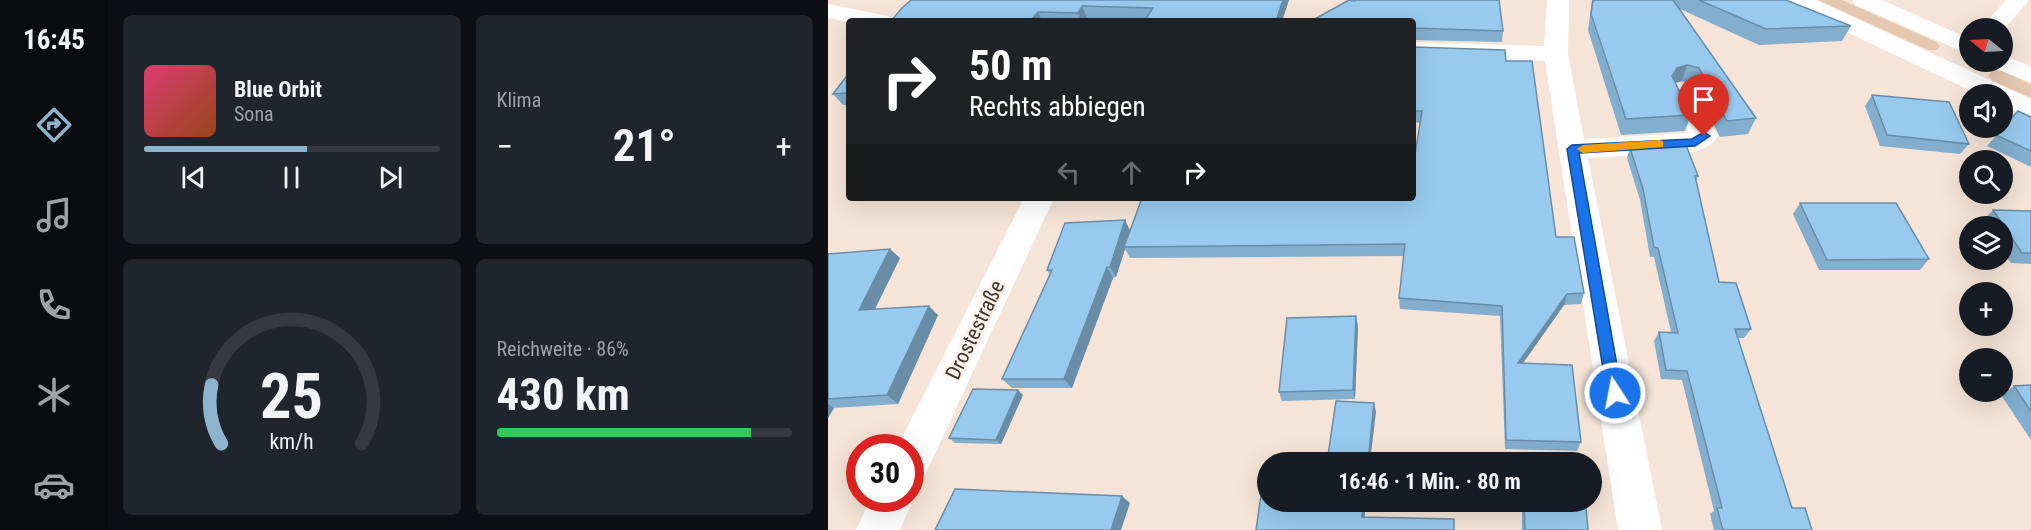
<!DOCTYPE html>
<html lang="de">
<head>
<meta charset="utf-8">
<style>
	body { margin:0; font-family:"Roboto Condensed",sans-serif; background:#20242c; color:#f1f3f6; height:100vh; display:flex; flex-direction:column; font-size:22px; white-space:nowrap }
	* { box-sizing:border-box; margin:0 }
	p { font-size:20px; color:#9ea1a6 }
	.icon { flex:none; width:33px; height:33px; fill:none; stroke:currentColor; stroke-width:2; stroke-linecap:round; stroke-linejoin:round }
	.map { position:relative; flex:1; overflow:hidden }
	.panel { display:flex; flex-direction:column; gap:15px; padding:15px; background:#0d0f14; width:720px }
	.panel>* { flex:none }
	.guide { position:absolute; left:18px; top:18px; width:570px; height:183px; border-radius:6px; box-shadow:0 6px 24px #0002; background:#202124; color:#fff; overflow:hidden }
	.needle { width:39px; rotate:288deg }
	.controls { position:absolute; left:1131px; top:18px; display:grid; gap:12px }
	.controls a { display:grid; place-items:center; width:54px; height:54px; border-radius:50%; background:#171b24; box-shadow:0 6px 24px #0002; font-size:30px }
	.speed { position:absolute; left:18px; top:434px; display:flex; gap:12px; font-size:30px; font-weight:700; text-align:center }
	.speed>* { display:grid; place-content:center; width:78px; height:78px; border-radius:50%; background:#171b24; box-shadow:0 6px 24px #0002; line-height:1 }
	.speed .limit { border:9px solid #d22; background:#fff; color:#111 }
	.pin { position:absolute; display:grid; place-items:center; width:51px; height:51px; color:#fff; margin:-62px -26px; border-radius:50% 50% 50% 0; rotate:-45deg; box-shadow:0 0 6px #0007 }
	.pin .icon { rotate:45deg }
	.me { position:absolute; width:66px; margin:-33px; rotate:349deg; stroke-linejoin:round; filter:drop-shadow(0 0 4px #0008) }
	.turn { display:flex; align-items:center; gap:21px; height:126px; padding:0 24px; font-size:27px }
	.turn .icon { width:78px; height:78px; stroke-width:2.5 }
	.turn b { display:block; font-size:42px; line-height:51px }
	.lanes { display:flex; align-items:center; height:57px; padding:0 24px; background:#0003; justify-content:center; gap:30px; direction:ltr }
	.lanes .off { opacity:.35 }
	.big { font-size:45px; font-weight:700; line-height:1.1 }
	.panel .tile { flex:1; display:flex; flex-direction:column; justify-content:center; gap:9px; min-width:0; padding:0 21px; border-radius:9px; background:#20242c }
	.panel .dial { align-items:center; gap:0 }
	.dial svg { height:156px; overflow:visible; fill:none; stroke:#363941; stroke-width:7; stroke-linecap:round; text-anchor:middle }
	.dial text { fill:#f1f3f6; stroke:none }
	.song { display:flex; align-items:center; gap:18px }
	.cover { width:72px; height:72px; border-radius:9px; background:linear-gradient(135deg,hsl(340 70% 55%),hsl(20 70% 35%)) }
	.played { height:6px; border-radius:3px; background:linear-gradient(90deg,#8db4cc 55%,#363941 55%) }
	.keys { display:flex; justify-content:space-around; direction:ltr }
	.heat { display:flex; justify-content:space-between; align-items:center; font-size:33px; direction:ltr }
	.charge { height:9px; border-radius:4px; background:linear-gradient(90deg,#34c759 86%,#363941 0) }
	.panel .tiles { flex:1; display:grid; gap:15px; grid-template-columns:repeat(2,1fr) }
	.trip { position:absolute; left:429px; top:452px; width:345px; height:60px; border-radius:30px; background:#171b24; box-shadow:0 6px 24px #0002; font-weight:700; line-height:60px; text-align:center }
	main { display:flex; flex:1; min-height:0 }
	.tab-bar { display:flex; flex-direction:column; width:108px; justify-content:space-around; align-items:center; background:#090b0e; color:#9ea1a6 }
	.tab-bar .icon { width:42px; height:42px }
	.tab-bar .active { color:#8db4cc }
	.tab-bar b { font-size:27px; color:#f1f3f6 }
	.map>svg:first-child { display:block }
	.green { fill:#e6c8b0 }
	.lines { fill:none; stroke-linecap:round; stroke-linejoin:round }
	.minor { fill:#fff; fill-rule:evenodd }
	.wall { fill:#83aece }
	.shaded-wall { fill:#6a8da7 }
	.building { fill:#98caef; stroke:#6a8da7; stroke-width:1.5 }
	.route { fill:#1a73e8; stroke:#114b97; stroke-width:1.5 }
	.slow { fill:#f59e0b }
	.labels { text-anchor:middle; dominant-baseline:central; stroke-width:6; stroke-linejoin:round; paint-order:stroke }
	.street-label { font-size:21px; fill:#3b3530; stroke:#fdf2ea }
</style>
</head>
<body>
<main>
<nav class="tab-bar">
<b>16:45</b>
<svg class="icon active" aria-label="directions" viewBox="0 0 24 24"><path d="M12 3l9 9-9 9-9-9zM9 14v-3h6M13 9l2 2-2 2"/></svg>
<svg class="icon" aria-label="music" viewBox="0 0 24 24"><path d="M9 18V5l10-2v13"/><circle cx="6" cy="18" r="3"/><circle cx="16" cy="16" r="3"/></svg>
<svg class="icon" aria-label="phone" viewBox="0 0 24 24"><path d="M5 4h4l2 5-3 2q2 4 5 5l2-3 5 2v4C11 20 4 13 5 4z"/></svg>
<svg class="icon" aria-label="climate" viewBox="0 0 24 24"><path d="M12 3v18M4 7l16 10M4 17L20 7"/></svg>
<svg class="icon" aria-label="car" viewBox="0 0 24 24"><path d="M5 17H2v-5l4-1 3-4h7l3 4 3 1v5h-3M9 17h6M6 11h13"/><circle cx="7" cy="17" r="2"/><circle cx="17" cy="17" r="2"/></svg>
</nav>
<section class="panel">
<div class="tiles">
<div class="tile">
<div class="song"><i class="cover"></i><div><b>Blue Orbit</b><p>Sona</p></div></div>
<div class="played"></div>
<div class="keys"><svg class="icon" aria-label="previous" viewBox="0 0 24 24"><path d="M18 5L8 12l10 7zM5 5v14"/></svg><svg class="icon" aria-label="pause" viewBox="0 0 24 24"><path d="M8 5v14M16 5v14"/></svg><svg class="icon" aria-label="next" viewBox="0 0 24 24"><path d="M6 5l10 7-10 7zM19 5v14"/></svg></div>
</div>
<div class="tile"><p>Klima</p>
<div class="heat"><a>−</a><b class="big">21°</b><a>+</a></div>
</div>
<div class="tile dial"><svg viewBox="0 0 100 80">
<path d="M14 69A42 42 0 1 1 86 69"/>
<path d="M14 69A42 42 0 0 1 9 39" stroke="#8db4cc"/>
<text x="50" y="56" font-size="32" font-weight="700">25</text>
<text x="50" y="72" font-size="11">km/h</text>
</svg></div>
<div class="tile"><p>Reichweite · 86%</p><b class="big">430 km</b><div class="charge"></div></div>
</div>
</section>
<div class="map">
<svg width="1203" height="530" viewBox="0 0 1203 530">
	<rect width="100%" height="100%" fill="#f5e4d7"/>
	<path class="green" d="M 990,0 L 1014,0 L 1108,42 L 1112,46 L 1109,50 L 1100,50 Z
		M 1165,70 L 1174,71 L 1203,84 L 1203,98 L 1165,81 L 1160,76 Z"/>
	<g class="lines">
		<path class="minor" d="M 719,0 L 741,0 L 740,54 L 756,139 L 860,133 L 841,91 L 845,85 L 854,83 L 863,85 L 890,136 C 884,145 877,149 867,152 L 760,158 L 834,530 L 790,530 L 717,61 L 585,56 L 585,42 L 716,46 Z
			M 958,0 L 988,0 L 1203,99 L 1203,118 L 1174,106 L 1174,94 L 1150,94 L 961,5 Z
			M 1024,0 L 1054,0 L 1142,39 L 1142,55 L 1027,5 Z
			M 1178,0 L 1201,0 L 1174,32 L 1174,28 L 1153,28 Z
			M 0,4 L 60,16 L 64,21 L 21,22 L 0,18 Z
			M 1174,55 L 1203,66 L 1203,83 L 1164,67 L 1161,62 L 1174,62 Z
			M 196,198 L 226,198 L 96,477 L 82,482 L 82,447 L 69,447 Z
			M 82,490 L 86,498 L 72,530 L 28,530 L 43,498 L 82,498 Z"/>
	</g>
	<path class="wall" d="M 461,0 L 454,21 L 316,21 L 317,19 L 259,18 L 257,21 L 63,21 L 74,8 Z
		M 764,0 L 958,0 L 1023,26 L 1014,41 L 931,45 L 852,9 L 928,118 L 920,134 L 892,137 L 865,84 L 854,81 L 847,83 L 863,115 L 857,131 L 793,135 L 760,30 Z
		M 526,1 L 675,31 L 674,42 L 585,40 L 585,21 Z
		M 585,47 L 678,61 L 728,237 L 756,293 L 753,304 L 736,305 L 695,363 L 753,442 L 749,451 L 677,449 L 672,316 L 572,309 L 571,298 L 576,256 L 302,258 L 297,249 L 288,277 L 285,278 L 244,388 L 184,388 L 174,379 L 222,274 L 219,270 L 297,220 L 302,230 L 585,198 L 592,123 L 585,122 Z
		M 21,73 L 21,105 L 15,105 L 5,94 Z
		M 1044,95 L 1141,144 L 1132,154 L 1052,146 L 1037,106 Z
		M 1190,111 L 1203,117 L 1203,167 L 1159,146 Z
		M 802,148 L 870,176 L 868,181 L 891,282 L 923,329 L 916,338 L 910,338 L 964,508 L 984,530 L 886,530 L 882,514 L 886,511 L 854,380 L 833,379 L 826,341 L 831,332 L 843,332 L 826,257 L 822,257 L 812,200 L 799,158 Z
		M 972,203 L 1101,259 L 1092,270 L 991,270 L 965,214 Z
		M 1165,210 L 1203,211 L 1203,264 L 1183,263 L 1174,251 L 1174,226 L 1159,226 L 1155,220 Z
		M 0,254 L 72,258 L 47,309 L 110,315 L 70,404 L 6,408 L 0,418 Z
		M 530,326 L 527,399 L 454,401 L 451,392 Z
		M 1203,385 L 1203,440 L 1173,395 L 1186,386 Z
		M 195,395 L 173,444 L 127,443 L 121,438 Z
		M 696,505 L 760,530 L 694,530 L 694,512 Z"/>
	<path class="shaded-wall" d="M 455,0 L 461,0 L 454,21 L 448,21 Z
		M 254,6 L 259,18 L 257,21 L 253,21 L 250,13 Z
		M 210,12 L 214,21 L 202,21 Z
		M 859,65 L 854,81 L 843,84 L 844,76 L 849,68 Z
		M 297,220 L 302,231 L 296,247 L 297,249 L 288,277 L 282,267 Z
		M 62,249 L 72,258 L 42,319 L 31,310 Z
		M 279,267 L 285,278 L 244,388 L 236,379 Z
		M 739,294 L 736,305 L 688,373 L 690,363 Z
		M 101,306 L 110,315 L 70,404 L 59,395 Z
		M 528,316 L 530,326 L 527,399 L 525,390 Z
		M 190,390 L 195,395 L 173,444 L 168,440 Z
		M 546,403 L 548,412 L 542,462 L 540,462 Z
		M 0,404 L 6,408 L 0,418 Z
		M 294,496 L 302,503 L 293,530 L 283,530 Z
		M 536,501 L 538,501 L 536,524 L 534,517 Z"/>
	<path class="building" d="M 83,0 L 455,0 L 448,21 L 316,21 L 325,8 L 254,6 L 250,13 L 210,12 L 202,21 L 63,21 L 74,8 Z
		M 521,0 L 526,1 L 529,0 L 671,0 L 675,31 L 585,28 L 585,21 L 483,21 Z
		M 765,0 L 845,0 L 928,118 L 899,121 L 871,68 L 859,65 L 849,68 L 844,76 L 863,115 L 798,119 L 763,14 Z
		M 871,0 L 958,0 L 1023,26 L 938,29 Z
		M 585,47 L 677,50 L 678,61 L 704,61 L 728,237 L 746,237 L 756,293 L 739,294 L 690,363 L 744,365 L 753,442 L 678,440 L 674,306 L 571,298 L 577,244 L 296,247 L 314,198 L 585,198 L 585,167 L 594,111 L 585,111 Z
		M 21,73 L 21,93 L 5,94 Z
		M 1044,95 L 1121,102 L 1141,144 L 1059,135 Z
		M 1190,111 L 1203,117 L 1203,151 L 1168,135 Z
		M 858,145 L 870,176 L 867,176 L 891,282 L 908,283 L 923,329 L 907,329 L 964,508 L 977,508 L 984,530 L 895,530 L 889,508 L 894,508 L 859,371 L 838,370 L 831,332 L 850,333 L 830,248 L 826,247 L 815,189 L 802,148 Z
		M 972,203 L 1068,203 L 1101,259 L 999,260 Z
		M 1165,210 L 1203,211 L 1203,253 L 1194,253 Z
		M 297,220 L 282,267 L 279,267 L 236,379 L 174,379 L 224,270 L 219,270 L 237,223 Z
		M 62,249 L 31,310 L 101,306 L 59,395 L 0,399 L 0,254 Z
		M 528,316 L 525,390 L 451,392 L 459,318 Z
		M 1203,385 L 1203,411 L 1186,386 Z
		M 145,389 L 190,390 L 168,440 L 121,438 Z
		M 508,401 L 546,403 L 540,462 L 499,462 Z
		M 434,488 L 440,488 L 440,501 L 536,501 L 534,517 L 626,519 L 626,530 L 428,530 Z
		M 127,489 L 294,496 L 283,530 L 107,530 Z
		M 696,505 L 758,508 L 760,530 L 697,530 Z"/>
	<path class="route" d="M 876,132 L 882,136 L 867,146 L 751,153 L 794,393 L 792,398 L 787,401 L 781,398 L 779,393 L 739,149 L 744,145 L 864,139 Z"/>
	<path class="slow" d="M 831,140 L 835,141 L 835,147 L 755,153 L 749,149 L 755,145 Z"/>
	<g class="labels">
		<g class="street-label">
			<text transform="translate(147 330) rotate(-64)">Drostestraße</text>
		</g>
	</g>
</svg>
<div class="controls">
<a><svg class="needle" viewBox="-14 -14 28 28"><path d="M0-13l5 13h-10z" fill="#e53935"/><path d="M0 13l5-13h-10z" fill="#9ea1a6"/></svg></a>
<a><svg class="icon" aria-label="sound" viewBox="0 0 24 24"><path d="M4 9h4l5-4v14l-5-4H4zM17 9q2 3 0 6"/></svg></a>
<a><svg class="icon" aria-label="search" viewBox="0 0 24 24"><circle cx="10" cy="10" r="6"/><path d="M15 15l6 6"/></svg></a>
<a><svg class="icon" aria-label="layers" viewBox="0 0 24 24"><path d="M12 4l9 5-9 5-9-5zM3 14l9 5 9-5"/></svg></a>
<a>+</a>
<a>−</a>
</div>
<div class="speed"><div class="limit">30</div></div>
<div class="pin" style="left:876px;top:136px;background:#d93025"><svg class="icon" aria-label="arrive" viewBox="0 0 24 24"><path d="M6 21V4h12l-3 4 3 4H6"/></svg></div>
<svg class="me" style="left:787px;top:393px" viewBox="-20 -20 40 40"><circle r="17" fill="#1a73e8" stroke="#fff" stroke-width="3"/><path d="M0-11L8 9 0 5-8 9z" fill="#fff"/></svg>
<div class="trip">16:46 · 1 Min. · 80 m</div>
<div class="guide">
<div class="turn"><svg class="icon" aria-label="right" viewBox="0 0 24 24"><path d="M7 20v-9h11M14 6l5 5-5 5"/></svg><div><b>50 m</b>Rechts abbiegen</div></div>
<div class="lanes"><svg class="icon off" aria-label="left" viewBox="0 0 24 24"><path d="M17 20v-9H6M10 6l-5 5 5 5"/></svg><svg class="icon off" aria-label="ahead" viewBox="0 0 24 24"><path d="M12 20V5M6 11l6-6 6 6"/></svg><svg class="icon" aria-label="right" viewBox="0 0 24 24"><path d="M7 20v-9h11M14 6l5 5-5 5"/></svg></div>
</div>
</div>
</main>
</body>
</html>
